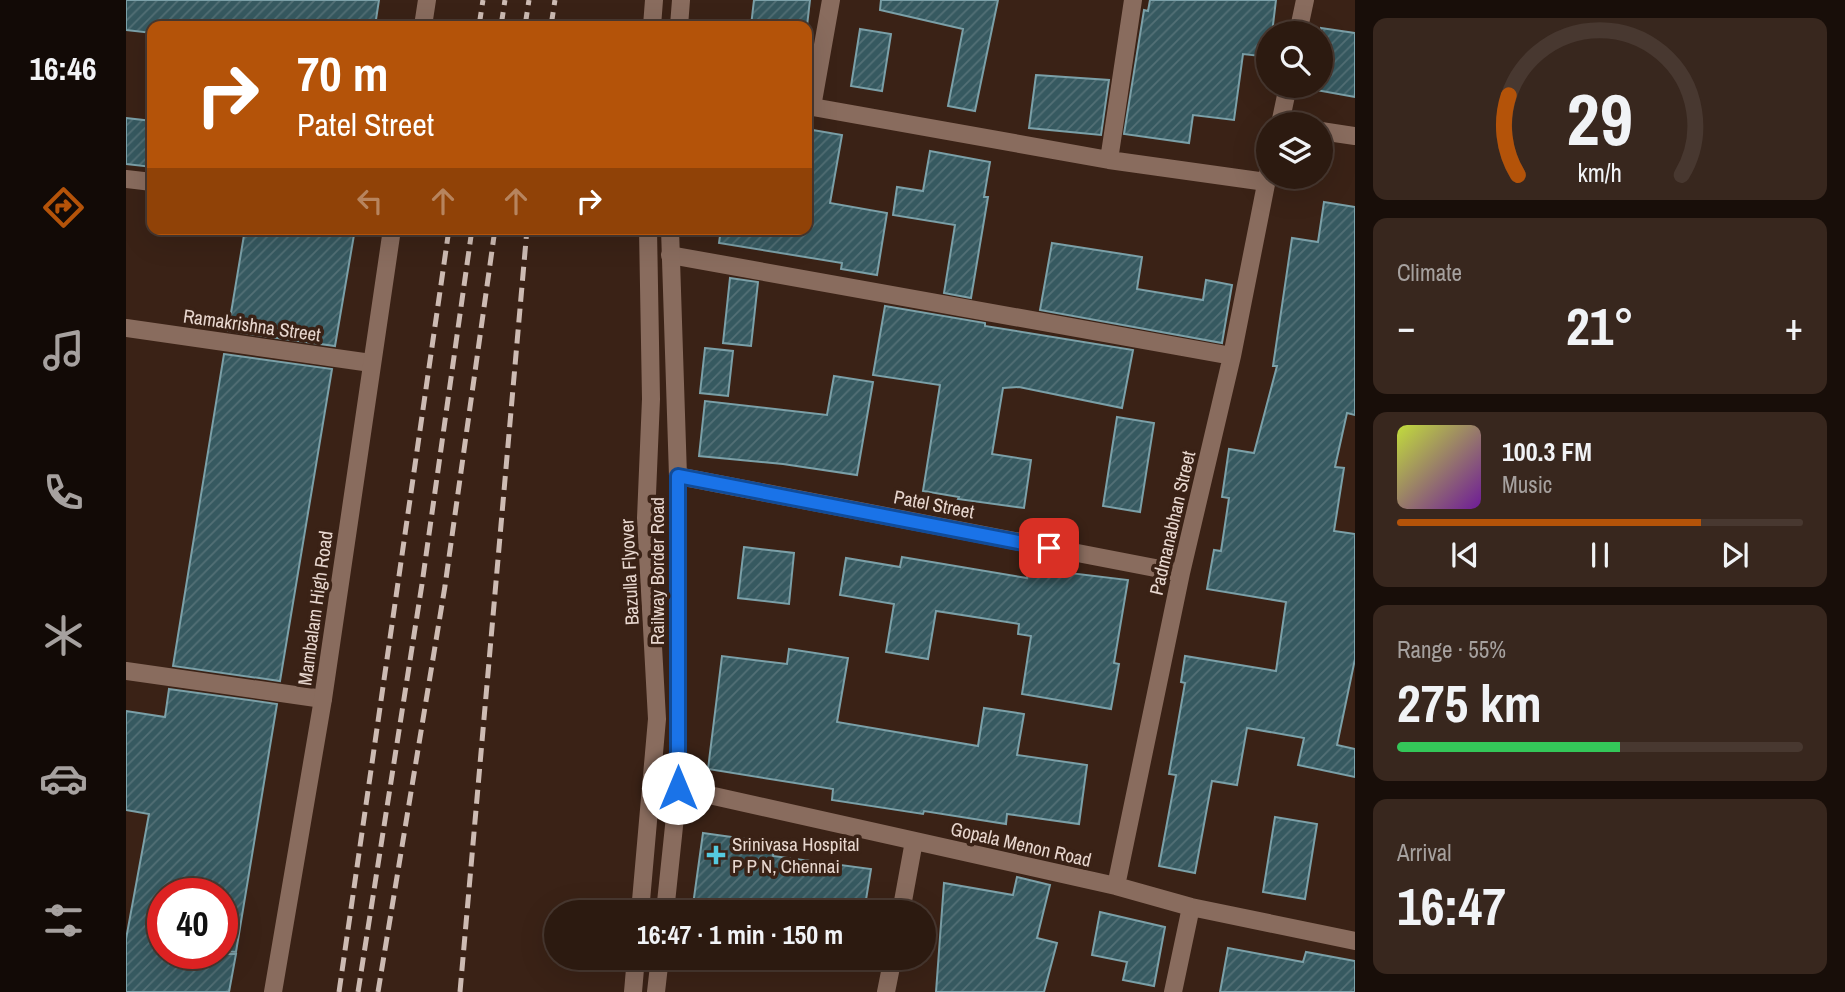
<!DOCTYPE html>
<html lang="en">
<head>
<meta charset="utf-8">
<style>
	body { margin:0; font-family:"Archivo Narrow",sans-serif; background:#38271e; color:#f1f3f6; height:100vh; display:flex; flex-direction:column; font-size:26px; white-space:nowrap }
	* { box-sizing:border-box; margin:0 }
	p { font-size:23px; color:#a6a19f }
	.icon { flex:none; width:38px; height:38px; fill:none; stroke:currentColor; stroke-width:2; stroke-linecap:round; stroke-linejoin:round }
	.map { position:relative; flex:1; overflow:hidden }
	.panel { display:flex; flex-direction:column; gap:18px; padding:18px; background:#180e09; width:490px }
	.panel>* { flex:none }
	.banner { position:absolute; left:21px; top:21px; width:665px; height:214px; border-radius:14px; box-shadow:0 7px 28px #0002,0 0 0 2px #483830; background:#b45309; color:#fff; overflow:hidden }
	.tools { position:absolute; left:1130px; top:21px; display:grid; gap:14px }
	.tools a { display:grid; place-items:center; width:77px; height:77px; border-radius:50%; background:#2c1a10; box-shadow:0 7px 28px #0002,0 0 0 2px #483830; font-size:35px }
	.speed { position:absolute; left:21px; top:878px; display:flex; gap:14px; font-size:35px; font-weight:700; text-align:center }
	.speed>* { display:grid; place-content:center; width:91px; height:91px; border-radius:50%; background:#2c1a10; box-shadow:0 7px 28px #0002,0 0 0 2px #483830; line-height:1 }
	.speed .limit { border:10px solid #d22; background:#fff; color:#111 }
	.pin { position:absolute; display:grid; place-items:center; width:60px; height:60px; color:#fff; margin:-30px; border-radius:14px; box-shadow:0 4px 10px #0006 }
	.me { position:absolute; width:77px; margin:-38px; rotate:0deg; stroke-linejoin:round; filter:drop-shadow(0 0 5px #0008) }
	.turn { display:flex; align-items:center; gap:24px; height:147px; padding:0 35px; font-size:32px }
	.turn .icon { width:91px; height:91px; stroke-width:2.5 }
	.turn b { display:block; font-size:49px; line-height:60px }
	.lanes { display:flex; align-items:center; height:66px; padding:0 35px; background:#0003; justify-content:center; gap:35px; direction:ltr }
	.lanes .off { opacity:.35 }
	.big { font-size:52px; font-weight:700; line-height:1.1 }
	.panel .tile { flex:1; display:flex; flex-direction:column; justify-content:center; gap:10px; min-width:0; padding:0 24px; border-radius:14px; background:#38271e }
	.panel .dial { align-items:center; gap:0 }
	.dial svg { height:182px; overflow:visible; fill:none; stroke:#483830; stroke-width:7; stroke-linecap:round; text-anchor:middle }
	.dial text { fill:#f1f3f6; stroke:none }
	.song { display:flex; align-items:center; gap:21px }
	.cover { width:84px; height:84px; border-radius:10px; background:linear-gradient(135deg,hsl(70 70% 55%),hsl(280 70% 35%)) }
	.played { height:7px; border-radius:4px; background:linear-gradient(90deg,#b45309 75%,#483830 75%) }
	.keys { display:flex; justify-content:space-around; direction:ltr }
	.heat { display:flex; justify-content:space-between; align-items:center; font-size:38px; direction:ltr }
	.charge { height:10px; border-radius:5px; background:linear-gradient(90deg,#34c759 55%,#483830 0) }
	.trip { position:absolute; left:418px; top:900px; width:392px; height:70px; border-radius:35px; background:#2c1a10; box-shadow:0 7px 28px #0002,0 0 0 2px #483830; font-weight:700; line-height:70px; text-align:center }
	main { display:flex; flex:1; min-height:0 }
	.menu { display:flex; flex-direction:column; width:126px; justify-content:space-around; align-items:center; background:#120a06; color:#a6a19f }
	.menu .icon { width:49px; height:49px }
	.menu .selected { color:#b45309 }
	.menu b { font-size:32px; color:#f1f3f6 }
	.map>svg:first-child { display:block }
	.building { fill:url(#building-hatch); stroke:#7ba0a8; stroke-width:2 }
	.lines { fill:none; stroke-linecap:round; stroke-linejoin:round }
	.minor { stroke:#896c5e; stroke-width:18 }
	.tertiary { stroke:#896c5e; stroke-width:18 }
	.rail { stroke:#cdbbb3; stroke-width:5; stroke-dasharray:14 7; stroke-linecap:butt }
	.route-casing { stroke:#114b97; stroke-width:18 }
	.route { stroke:#1a73e8; stroke-width:12 }
	.poi-dot { fill:#55cadf; stroke:#3a2216; stroke-width:2.5 }
	.labels { text-anchor:middle; dominant-baseline:central; stroke-width:7; stroke-linejoin:round; paint-order:stroke }
	.street-label { font-size:19px; fill:#e8d7cf; stroke:#3a2216 }
	.poi-label { font-size:19px; fill:#e8d7cf; stroke:#3a2216; text-anchor:start }
</style>
</head>
<body>
<main>
<nav class="menu">
<b>16:46</b>
<svg class="icon selected" aria-label="directions" viewBox="0 0 24 24"><path d="M12 3l9 9-9 9-9-9zM9 14v-3h6M13 9l2 2-2 2"/></svg>
<svg class="icon" aria-label="music" viewBox="0 0 24 24"><path d="M9 18V5l10-2v13"/><circle cx="6" cy="18" r="3"/><circle cx="16" cy="16" r="3"/></svg>
<svg class="icon" aria-label="phone" viewBox="0 0 24 24"><path d="M5 4h4l2 5-3 2q2 4 5 5l2-3 5 2v4C11 20 4 13 5 4z"/></svg>
<svg class="icon" aria-label="climate" viewBox="0 0 24 24"><path d="M12 3v18M4 7l16 10M4 17L20 7"/></svg>
<svg class="icon" aria-label="car" viewBox="0 0 24 24"><path d="M5 17H2v-5l4-1 3-4h7l3 4 3 1v5h-3M9 17h6M6 11h13"/><circle cx="7" cy="17" r="2"/><circle cx="17" cy="17" r="2"/></svg>
<svg class="icon" aria-label="filters" viewBox="0 0 24 24"><path d="M4 7h16M4 17h16"/><circle cx="9" cy="7" r="2"/><circle cx="15" cy="17" r="2"/></svg>
</nav>
<div class="map">
<svg width="1229" height="992" viewBox="0 0 1229 992">
	<defs>
		<pattern id="building-hatch" width="6" height="6" patternUnits="userSpaceOnUse" patternTransform="scale(1.75)"><rect width="6" height="6" fill="#365960"/><path d="M-1 1l2-2M0 6l6-6M5 7l2-2" fill="none" stroke="#537076"/></pattern>
	</defs>
	<rect width="100%" height="100%" fill="#3a2216"/>
	<path class="building" d="M 0,0 L 253,0 L 249,26 L 132,26 L 98,22 L 97,26 L 26,26 L 26,33 L 0,30 Z
		M 628,0 L 684,0 L 681,26 L 625,26 Z
		M 755,0 L 872,0 L 849,111 L 822,106 L 837,29 L 754,10 Z
		M 1024,0 L 1150,0 L 1146,33 L 1143,33 L 1143,57 L 1117,54 L 1108,120 L 1067,115 L 1063,143 L 998,134 L 1018,10 L 1022,11 Z
		M 1195,28 L 1229,33 L 1229,97 L 1190,90 L 1191,86 L 1195,86 Z
		M 734,29 L 765,34 L 756,91 L 725,86 Z
		M 910,75 L 983,80 L 975,135 L 903,128 Z
		M 0,118 L 26,121 L 26,167 L 0,164 Z
		M 681,129 L 716,135 L 704,203 L 761,213 L 751,275 L 715,269 L 716,263 L 593,243 L 595,229 L 681,229 Z
		M 804,151 L 864,162 L 858,197 L 862,197 L 845,298 L 818,293 L 829,225 L 767,215 L 771,187 L 797,191 Z
		M 1198,202 L 1229,207 L 1229,415 L 1221,413 L 1209,467 L 1218,468 L 1208,531 L 1229,534 L 1229,659 L 1211,745 L 1229,749 L 1229,777 L 1172,765 L 1178,738 L 1121,728 L 1111,785 L 1086,781 L 1069,873 L 1033,866 L 1050,775 L 1043,774 L 1059,683 L 1055,682 L 1059,656 L 1150,671 L 1160,602 L 1081,589 L 1088,550 L 1095,551 L 1103,498 L 1096,497 L 1103,449 L 1128,453 L 1151,366 L 1147,366 L 1166,238 L 1192,242 Z
		M 119,229 L 229,229 L 209,346 L 102,331 Z
		M 926,243 L 1016,257 L 1011,289 L 1077,300 L 1080,280 L 1106,285 L 1096,343 L 914,310 Z
		M 604,278 L 632,282 L 625,346 L 597,343 Z
		M 759,306 L 859,323 L 859,326 L 1007,350 L 996,408 L 893,387 L 877,388 L 866,454 L 905,460 L 898,508 L 832,499 L 833,497 L 797,491 L 814,385 L 747,375 Z
		M 579,348 L 607,351 L 602,396 L 574,393 Z
		M 98,354 L 206,369 L 154,681 L 47,666 Z
		M 708,376 L 747,382 L 731,475 L 657,464 L 573,456 L 579,401 L 701,415 Z
		M 991,417 L 1028,423 L 1014,512 L 977,506 Z
		M 618,547 L 668,553 L 663,604 L 612,598 Z
		M 776,557 L 901,578 L 903,568 L 1002,580 L 988,663 L 993,664 L 985,709 L 896,694 L 905,636 L 892,634 L 893,624 L 810,611 L 802,659 L 760,652 L 768,604 L 714,595 L 720,558 L 774,567 Z
		M 663,649 L 722,658 L 711,722 L 852,746 L 858,708 L 898,714 L 891,755 L 961,765 L 953,824 L 881,814 L 880,824 L 798,811 L 797,814 L 706,800 L 707,789 L 582,769 L 596,656 L 661,664 Z
		M 43,689 L 151,704 L 110,952 L 96,951 L 96,894 L 37,894 L 37,954 L 110,954 L 103,992 L 0,992 L 0,939 L 23,814 L 0,810 L 0,711 L 39,717 Z
		M 1149,817 L 1191,824 L 1179,899 L 1137,892 Z
		M 577,833 L 649,843 L 647,856 L 745,869 L 738,912 L 566,912 Z
		M 891,877 L 924,885 L 911,938 L 931,943 L 918,992 L 810,992 L 818,883 L 887,895 Z
		M 974,912 L 1039,927 L 1028,986 L 997,980 L 1001,962 L 966,955 Z
		M 1102,948 L 1177,962 L 1180,952 L 1229,961 L 1229,992 L 1094,992 Z"/>
	<g class="lines">
		<path class="minor" d="M 1172,33 L 1179,0
			M 681,106 L 983,160 L 1140,182
			M 686,107 L 705,0
			M 1154,124 L 1162,86
			M 1195,131 L 1229,136
			M 983,160 L 1007,0
			M 0,179 L 26,182
			M 544,255 L 1106,356
			M 0,328 L 245,363
			M 552,476 L 1055,573
			M 0,671 L 197,699
			M 552,788 L 990,886 L 1065,907 L 1229,941
			M 990,886 L 1055,573 L 1106,356 L 1143,169
			M 775,912 L 788,841
			M 760,992 L 767,957
			M 1047,992 L 1065,907"/>
		<path class="tertiary" d="M 297,26 L 301,0
			M 526,26 L 528,0
			M 553,26 L 555,0
			M 514,912 L 531,719 L 520,518 L 525,399 L 522,229
			M 539,912 L 552,788 L 552,476 L 544,229
			M 147,992 L 197,699 L 266,229
			M 507,992 L 510,957
			M 530,992 L 534,957"/>
		<path class="rail" d="M 353,26 L 357,0
			M 375,26 L 379,0
			M 399,26 L 403,0
			M 425,26 L 429,0
			M 213,992 L 323,229
			M 232,992 L 296,584 L 346,229
			M 252,992 L 319,586 L 369,229
			M 334,992 L 401,229"/>
	</g>
	<g class="lines">
		<g class="route-casing">
			<path id="route" d="M 552,788 L 552,476 L 923,548"/>
		</g>
		<use href="#route" class="route"/>
	</g>
	<path class="poi-dot" d="M586.5 844.5h7v7h7v7h-7v7h-7v-7h-7v-7h7z"/>
	<g class="labels">
		<g class="street-label">
			<text transform="translate(126 325) rotate(8)">Ramakrishna Street</text>
			<text transform="translate(808 504) rotate(11)">Patel Street</text>
			<text transform="translate(1046 523) rotate(-77)">Padmanabhan Street</text>
			<text transform="translate(531 571) rotate(-90)">Railway Border Road</text>
			<text transform="translate(503 572) rotate(-93)">Bazulla Flyover</text>
			<text transform="translate(189 608) rotate(-82)">Mambalam High Road</text>
			<text transform="translate(895 844) rotate(13)">Gopala Menon Road</text>
		</g>
		<g class="poi-label">
			<text x="606" y="844">Srinivasa Hospital<tspan x="606" dy="22">P P N, Chennai</tspan></text>
		</g>
	</g>
</svg>
<div class="tools">
<a><svg class="icon" aria-label="search" viewBox="0 0 24 24"><circle cx="10" cy="10" r="6"/><path d="M15 15l6 6"/></svg></a>
<a><svg class="icon" aria-label="layers" viewBox="0 0 24 24"><path d="M12 4l9 5-9 5-9-5zM3 14l9 5 9-5"/></svg></a>
</div>
<div class="speed"><div class="limit">40</div></div>
<div class="pin" style="left:923px;top:548px;background:#d93025"><svg class="icon" aria-label="arrive" viewBox="0 0 24 24"><path d="M6 21V4h12l-3 4 3 4H6"/></svg></div>
<svg class="me" style="left:552px;top:788px" viewBox="-20 -20 40 40"><circle r="19" fill="#fff"/><path d="M0-13L10 11 0 6-10 11z" fill="#1a73e8"/></svg>
<div class="trip">16:47 · 1 min · 150 m</div>
<div class="banner">
<div class="turn"><svg class="icon" aria-label="right" viewBox="0 0 24 24"><path d="M7 20v-9h11M14 6l5 5-5 5"/></svg><div><b>70 m</b>Patel Street</div></div>
<div class="lanes"><svg class="icon off" aria-label="left" viewBox="0 0 24 24"><path d="M17 20v-9H6M10 6l-5 5 5 5"/></svg><svg class="icon off" aria-label="ahead" viewBox="0 0 24 24"><path d="M12 20V5M6 11l6-6 6 6"/></svg><svg class="icon off" aria-label="ahead" viewBox="0 0 24 24"><path d="M12 20V5M6 11l6-6 6 6"/></svg><svg class="icon" aria-label="right" viewBox="0 0 24 24"><path d="M7 20v-9h11M14 6l5 5-5 5"/></svg></div>
</div>
</div>
<section class="panel">
<div class="tile dial"><svg viewBox="0 0 100 80">
<path d="M14 69A42 42 0 1 1 86 69"/>
<path d="M14 69A42 42 0 0 1 10 34" stroke="#b45309"/>
<text x="50" y="56" font-size="32" font-weight="700">29</text>
<text x="50" y="72" font-size="11">km/h</text>
</svg></div>
<div class="tile"><p>Climate</p>
<div class="heat"><a>−</a><b class="big">21°</b><a>+</a></div>
</div>
<div class="tile">
<div class="song"><i class="cover"></i><div><b>100.3 FM</b><p>Music</p></div></div>
<div class="played"></div>
<div class="keys"><svg class="icon" aria-label="previous" viewBox="0 0 24 24"><path d="M18 5L8 12l10 7zM5 5v14"/></svg><svg class="icon" aria-label="pause" viewBox="0 0 24 24"><path d="M8 5v14M16 5v14"/></svg><svg class="icon" aria-label="next" viewBox="0 0 24 24"><path d="M6 5l10 7-10 7zM19 5v14"/></svg></div>
</div>
<div class="tile"><p>Range · 55%</p><b class="big">275 km</b><div class="charge"></div></div>
<div class="tile"><p>Arrival</p><b class="big">16:47</b></div>
</section>
</main>
</body>
</html>
